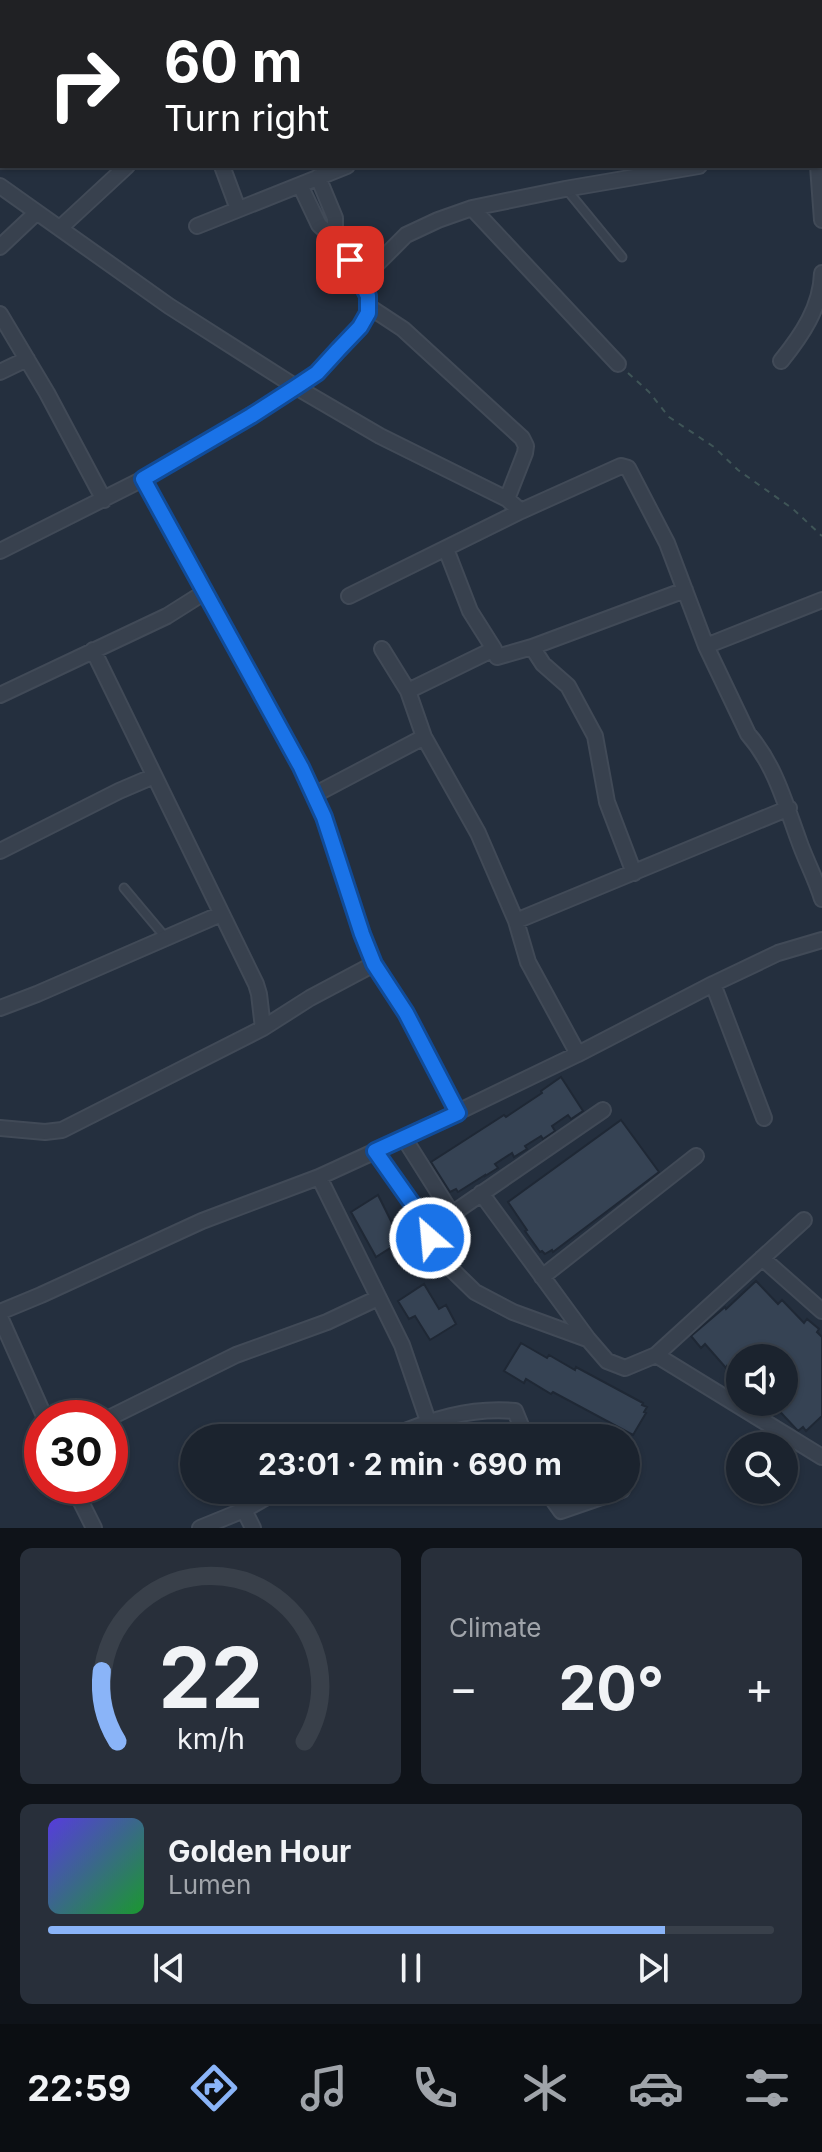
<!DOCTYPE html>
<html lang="en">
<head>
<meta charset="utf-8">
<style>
	body { margin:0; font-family:Inter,sans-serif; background:#282f3a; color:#f1f3f6; height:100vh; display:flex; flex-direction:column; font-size:30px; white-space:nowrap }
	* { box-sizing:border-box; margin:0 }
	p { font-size:26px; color:#a0a4aa }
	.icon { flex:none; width:44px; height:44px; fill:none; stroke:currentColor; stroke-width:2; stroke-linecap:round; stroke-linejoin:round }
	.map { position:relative; height:1528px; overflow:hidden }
	.details { display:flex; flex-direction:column; gap:20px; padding:20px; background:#0f1319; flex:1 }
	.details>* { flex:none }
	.top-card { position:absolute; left:0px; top:0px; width:822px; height:168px; box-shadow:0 2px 6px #0004,0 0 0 2px #39404a; background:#202124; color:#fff; overflow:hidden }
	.controls { position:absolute; left:726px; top:1344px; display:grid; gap:16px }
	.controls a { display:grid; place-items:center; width:72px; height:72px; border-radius:50%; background:#1b232e; box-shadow:0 2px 6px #0004,0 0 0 2px #39404a; font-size:40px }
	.speed { position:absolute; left:24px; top:1400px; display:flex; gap:16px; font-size:40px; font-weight:700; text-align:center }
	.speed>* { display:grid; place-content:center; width:104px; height:104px; border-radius:50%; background:#1b232e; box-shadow:0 2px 6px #0004,0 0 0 2px #39404a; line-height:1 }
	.speed .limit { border:12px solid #d22; background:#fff; color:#111 }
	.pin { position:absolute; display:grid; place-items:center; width:68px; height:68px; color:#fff; margin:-34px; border-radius:16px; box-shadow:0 4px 12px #0006 }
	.me { position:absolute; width:88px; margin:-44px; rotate:333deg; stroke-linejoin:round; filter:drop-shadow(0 0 6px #0008) }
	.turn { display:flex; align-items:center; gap:28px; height:168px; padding:0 32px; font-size:36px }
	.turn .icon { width:104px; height:104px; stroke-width:2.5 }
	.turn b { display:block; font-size:56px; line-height:68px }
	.big { font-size:60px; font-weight:700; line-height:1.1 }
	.details .tile { flex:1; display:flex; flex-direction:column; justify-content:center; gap:12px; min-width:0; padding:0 28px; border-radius:12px; background:#282f3a }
	.details .dial { align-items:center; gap:0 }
	.dial svg { height:208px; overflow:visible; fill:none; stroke:#39404a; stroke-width:7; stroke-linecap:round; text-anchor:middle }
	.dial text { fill:#f1f3f6; stroke:none }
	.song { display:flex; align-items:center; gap:24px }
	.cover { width:96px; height:96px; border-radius:12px; background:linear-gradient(135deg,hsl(250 70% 55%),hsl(130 70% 35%)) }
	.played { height:8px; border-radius:4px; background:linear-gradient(90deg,#8ab4f8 85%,#39404a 85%) }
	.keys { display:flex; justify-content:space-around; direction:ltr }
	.heat { display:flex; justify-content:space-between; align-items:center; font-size:44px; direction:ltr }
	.details .tiles { flex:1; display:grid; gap:20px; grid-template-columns:1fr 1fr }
	.tile:last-child { grid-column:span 2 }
	.trip { position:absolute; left:180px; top:1424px; width:460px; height:80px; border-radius:40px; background:#1b232e; box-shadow:0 2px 6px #0004,0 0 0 2px #39404a; font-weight:700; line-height:80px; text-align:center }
	.tabs { display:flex; height:128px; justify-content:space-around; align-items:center; background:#0b0e12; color:#a0a4aa }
	.tabs .icon { width:56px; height:56px }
	.tabs .current { color:#8ab4f8 }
	.tabs b { font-size:36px; color:#f1f3f6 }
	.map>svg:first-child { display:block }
	.building { fill:#364354; stroke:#1f2835; stroke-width:2 }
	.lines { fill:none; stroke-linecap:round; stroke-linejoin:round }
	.service-casing { stroke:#414a57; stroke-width:11 }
	.minor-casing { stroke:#414a57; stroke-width:18 }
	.path { stroke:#3f5557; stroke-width:2; stroke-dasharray:6 6; stroke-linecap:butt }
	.service { stroke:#38414e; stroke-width:7 }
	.minor { stroke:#38414e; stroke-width:14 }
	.route-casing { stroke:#114b97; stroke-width:20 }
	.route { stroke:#1a73e8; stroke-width:14 }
</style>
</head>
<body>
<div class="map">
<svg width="822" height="1528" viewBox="0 0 822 1528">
	<rect width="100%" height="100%" fill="#242f3e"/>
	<path class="building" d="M 561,1077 L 583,1111 L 571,1119 L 568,1115 L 552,1126 L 555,1131 L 543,1139 L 541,1136 L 525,1146 L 527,1149 L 514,1157 L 512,1153 L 495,1164 L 498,1168 L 485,1176 L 485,1175 L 458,1192 L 456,1189 L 450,1192 L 431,1162 L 504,1115 L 506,1117 L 542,1093 L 541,1091 Z
		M 621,1120 L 659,1172 L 553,1252 L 552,1250 L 545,1254 L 542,1251 L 540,1252 L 525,1231 L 527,1230 L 508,1202 Z
		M 378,1195 L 401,1241 L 376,1257 L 351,1212 Z
		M 756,1281 L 778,1304 L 782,1300 L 804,1323 L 807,1319 L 819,1329 L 817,1332 L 822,1337 L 822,1416 L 806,1431 L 803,1427 L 798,1431 L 771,1402 L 784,1402 L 784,1358 L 740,1358 L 740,1380 L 727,1366 L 726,1368 L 705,1344 L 701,1348 L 691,1336 L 725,1307 L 726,1309 Z
		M 424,1284 L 439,1309 L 446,1305 L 456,1324 L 430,1340 L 415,1316 L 409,1319 L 398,1301 Z
		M 521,1343 L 547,1358 L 549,1355 L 575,1370 L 576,1367 L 643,1403 L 642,1405 L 647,1407 L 644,1412 L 646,1413 L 633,1435 L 553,1392 L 551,1394 L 526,1379 L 524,1383 L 504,1371 Z"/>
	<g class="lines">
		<g class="service-casing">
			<path id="service" d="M 567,190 L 622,257
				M 124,888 L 166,938"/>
		</g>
		<g class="minor-casing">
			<path id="minor" d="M 159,0 L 160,2
				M 342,0 L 343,2
				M 496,0 L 496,2
				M 595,0 L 595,2
				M 714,0 L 715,2
				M 804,0 L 815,2
				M 176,2 L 181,0
				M 472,2 L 477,0
				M 0,21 L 2,21
				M 820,152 L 822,152
				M 222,166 L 238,209
				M 818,166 L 822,220
				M 318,177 L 335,218 L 335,239
				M 0,186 L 169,306 L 296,387 L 380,436 L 507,499 L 521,511
				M 472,208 L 618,364
				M 197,226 L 347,166
				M 60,228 L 127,166
				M 0,247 L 36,213
				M 362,279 L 406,235 L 438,220 L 472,208 L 565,189 L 699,166
				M 368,306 L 403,329 L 522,438 L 526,446 L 525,453 L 507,499
				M 0,314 L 47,393 L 104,500
				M 781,361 C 802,335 821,307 822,273
				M 0,372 L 27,359
				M 143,479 L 301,767 L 324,817 L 362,934 L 374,964 L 406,1013 L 458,1113
				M 446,549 L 470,611 L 494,649
				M 0,551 L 143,479 L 251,416 L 317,373 L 360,327 L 368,313 L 368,296 L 362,279 L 335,239 L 319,225 L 300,185
				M 349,596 L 521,511 L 621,466 L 628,468 L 667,543 L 706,646 L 748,734 C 775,765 785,803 799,841 C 806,861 816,879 822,899
				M 706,646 L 822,600
				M 532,647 L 543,664 L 568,686 L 595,736 L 607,802 L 634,873
				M 382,649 L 408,691 L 424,737 L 478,833 L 516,921 L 528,962 L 578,1054
				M 93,650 L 256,984 L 259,994 L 263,1028
				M 408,691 L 494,649 L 497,657 L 532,647 L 685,590
				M 0,695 L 167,616 L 205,592
				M 314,795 L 424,737
				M 0,851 L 119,791 L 154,776
				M 516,921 L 789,808
				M 713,984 L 764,1118
				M 0,1008 L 37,994 L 221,914
				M 0,1128 L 45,1132 L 62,1130 L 263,1028 L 310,998 L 374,964
				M 404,1138 L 452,1214
				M 375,1151 L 430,1229
				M 319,1177 L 402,1345 L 428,1421
				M 481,1193 L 588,1339 L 607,1361 L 625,1368 L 656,1355 L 804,1220
				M 762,1258 L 822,1311
				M 542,1277 L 696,1156
				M 0,1312 L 41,1295 L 202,1221 L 319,1177 L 404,1138 L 578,1054 L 713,984 L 778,953 L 822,940
				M 0,1317 L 45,1418
				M 587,1339 L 513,1312 L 475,1292 L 440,1258 L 430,1238 L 430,1229 L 603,1110
				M 656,1355 L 822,1457
				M 109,1418 L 236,1355 L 327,1322 L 378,1298
				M 388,1438 C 430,1420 469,1407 515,1411 L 526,1438
				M 73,1486 L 94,1528
				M 546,1490 L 561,1511 L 622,1490
				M 244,1510 L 253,1528
				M 200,1528 L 244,1510 L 279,1490"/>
		</g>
		<path class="path" d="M 628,373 L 649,392 L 669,417 L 714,447 L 738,470 L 793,509 L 822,536"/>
		<use href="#service" class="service"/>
		<use href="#minor" class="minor"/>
	</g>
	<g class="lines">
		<g class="route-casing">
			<path id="route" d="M 350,260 L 368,296 L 368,313 L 360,327 L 338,350 L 317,373 L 296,387 L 251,416 L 143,479 L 301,767 L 324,817 L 362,934 L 374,964 L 406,1013 L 458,1113 L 375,1151 L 430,1229 L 430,1238"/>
		</g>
		<use href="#route" class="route"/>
	</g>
</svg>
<div class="controls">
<a><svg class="icon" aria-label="sound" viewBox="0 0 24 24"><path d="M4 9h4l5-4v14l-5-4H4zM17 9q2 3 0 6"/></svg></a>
<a><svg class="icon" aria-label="search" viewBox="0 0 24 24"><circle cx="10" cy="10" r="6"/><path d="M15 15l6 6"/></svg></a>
</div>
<div class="speed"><div class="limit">30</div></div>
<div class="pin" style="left:350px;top:260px;background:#d93025"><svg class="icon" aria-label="arrive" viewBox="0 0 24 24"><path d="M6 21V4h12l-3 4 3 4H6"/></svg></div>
<svg class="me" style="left:430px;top:1238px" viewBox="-20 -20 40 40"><circle r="17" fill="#1a73e8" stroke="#fff" stroke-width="3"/><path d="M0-11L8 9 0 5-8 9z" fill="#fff"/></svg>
<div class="trip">23:01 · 2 min · 690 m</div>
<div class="top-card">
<div class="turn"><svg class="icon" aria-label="right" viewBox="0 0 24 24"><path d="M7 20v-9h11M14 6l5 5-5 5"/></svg><div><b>60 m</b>Turn right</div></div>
</div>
</div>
<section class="details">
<div class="tiles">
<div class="tile dial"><svg viewBox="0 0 100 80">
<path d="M14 69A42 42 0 1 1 86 69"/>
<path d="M14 69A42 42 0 0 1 8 42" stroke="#8ab4f8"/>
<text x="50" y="56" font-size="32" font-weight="700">22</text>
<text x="50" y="72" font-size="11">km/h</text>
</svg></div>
<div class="tile"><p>Climate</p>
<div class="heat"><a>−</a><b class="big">20°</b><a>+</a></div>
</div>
<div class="tile">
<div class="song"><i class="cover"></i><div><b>Golden Hour</b><p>Lumen</p></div></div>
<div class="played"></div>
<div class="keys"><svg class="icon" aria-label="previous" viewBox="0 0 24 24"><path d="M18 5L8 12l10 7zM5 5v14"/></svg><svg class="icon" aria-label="pause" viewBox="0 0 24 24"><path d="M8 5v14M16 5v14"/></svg><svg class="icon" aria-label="next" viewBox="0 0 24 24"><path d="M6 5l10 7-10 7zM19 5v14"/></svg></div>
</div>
</div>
</section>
<nav class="tabs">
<b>22:59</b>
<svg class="icon current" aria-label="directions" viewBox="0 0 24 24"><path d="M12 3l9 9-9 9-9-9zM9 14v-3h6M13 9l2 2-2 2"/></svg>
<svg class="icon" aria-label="music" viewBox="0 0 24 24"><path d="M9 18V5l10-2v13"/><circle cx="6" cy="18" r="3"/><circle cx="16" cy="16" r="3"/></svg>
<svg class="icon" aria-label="phone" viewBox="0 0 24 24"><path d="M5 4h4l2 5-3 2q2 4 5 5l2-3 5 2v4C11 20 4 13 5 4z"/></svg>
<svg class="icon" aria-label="climate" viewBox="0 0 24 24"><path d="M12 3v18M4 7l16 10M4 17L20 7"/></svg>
<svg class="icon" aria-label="car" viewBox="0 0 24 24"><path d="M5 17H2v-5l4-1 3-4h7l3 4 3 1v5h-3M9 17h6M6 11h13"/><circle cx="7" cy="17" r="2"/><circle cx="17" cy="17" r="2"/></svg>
<svg class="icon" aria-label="filters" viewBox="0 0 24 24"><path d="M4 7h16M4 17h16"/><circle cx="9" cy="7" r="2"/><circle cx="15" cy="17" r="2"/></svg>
</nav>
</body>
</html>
